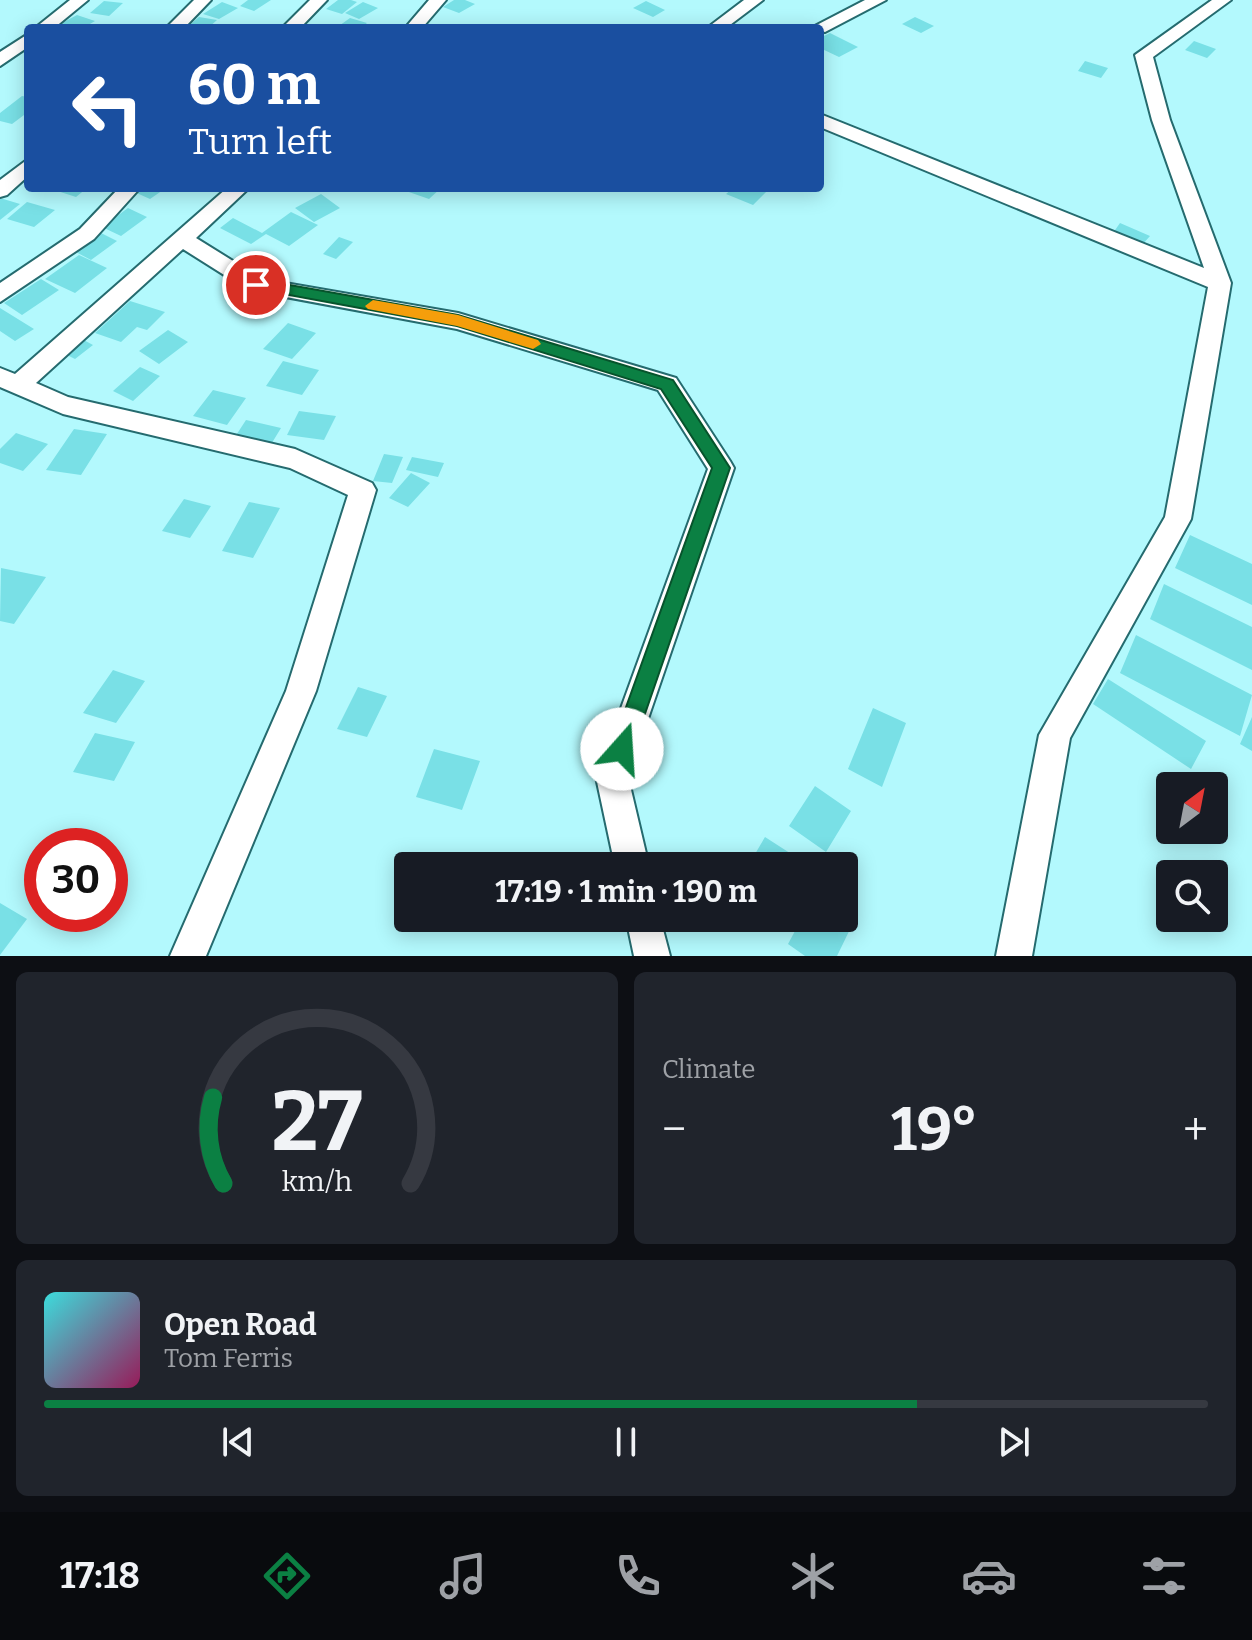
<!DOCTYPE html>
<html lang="en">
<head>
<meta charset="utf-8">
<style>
	body { margin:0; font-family:Bitter,serif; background:#20242c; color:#f1f3f6; height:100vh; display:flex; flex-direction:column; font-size:30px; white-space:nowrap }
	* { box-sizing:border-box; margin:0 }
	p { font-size:26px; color:#9ea1a6 }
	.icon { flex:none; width:44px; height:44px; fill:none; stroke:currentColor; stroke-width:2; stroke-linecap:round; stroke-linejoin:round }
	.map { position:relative; height:956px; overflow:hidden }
	.sheet { display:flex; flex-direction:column; gap:16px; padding:16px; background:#0d0f14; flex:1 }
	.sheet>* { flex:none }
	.top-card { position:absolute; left:24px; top:24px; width:800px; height:168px; border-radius:8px; box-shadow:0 4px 20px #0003; background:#1a4fa0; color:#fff; overflow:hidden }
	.needle { width:52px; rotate:32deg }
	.tools { position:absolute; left:1156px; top:772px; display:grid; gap:16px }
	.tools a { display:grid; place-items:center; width:72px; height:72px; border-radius:8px; background:#171b24; box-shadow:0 4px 20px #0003; font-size:40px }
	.speed { position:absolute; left:24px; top:828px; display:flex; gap:16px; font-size:40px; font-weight:700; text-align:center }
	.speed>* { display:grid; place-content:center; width:104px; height:104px; border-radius:50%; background:#171b24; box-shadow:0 4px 20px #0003; line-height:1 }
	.speed .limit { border:12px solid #d22; background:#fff; color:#111 }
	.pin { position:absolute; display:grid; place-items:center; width:68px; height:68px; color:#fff; margin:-34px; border:4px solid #fff; border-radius:50%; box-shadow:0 2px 8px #0007 }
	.me { position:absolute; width:88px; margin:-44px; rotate:19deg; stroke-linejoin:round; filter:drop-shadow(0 0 6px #0008) }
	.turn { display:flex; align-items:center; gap:28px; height:168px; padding:0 32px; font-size:36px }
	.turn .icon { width:104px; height:104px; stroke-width:2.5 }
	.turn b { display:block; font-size:56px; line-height:68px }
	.big { font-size:60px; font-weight:700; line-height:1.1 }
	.sheet .widget { flex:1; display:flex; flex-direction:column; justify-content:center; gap:12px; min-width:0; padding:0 28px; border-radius:12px; background:#20242c }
	.sheet .dial { align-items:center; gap:0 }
	.dial svg { height:208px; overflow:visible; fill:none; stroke:#363941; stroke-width:7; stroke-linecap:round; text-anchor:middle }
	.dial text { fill:#f1f3f6; stroke:none }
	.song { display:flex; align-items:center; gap:24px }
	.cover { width:96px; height:96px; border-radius:12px; background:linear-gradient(135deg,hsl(180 70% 55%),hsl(330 70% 35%)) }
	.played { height:8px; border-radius:4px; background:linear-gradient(90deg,#0b8043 75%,#363941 75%) }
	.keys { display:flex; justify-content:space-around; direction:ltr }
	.heat { display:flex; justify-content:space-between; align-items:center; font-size:44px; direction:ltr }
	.sheet .tiles { flex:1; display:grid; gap:16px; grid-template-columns:1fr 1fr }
	.widget:last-child { grid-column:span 2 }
	.trip { position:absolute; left:394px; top:852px; width:464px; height:80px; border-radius:8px; background:#171b24; box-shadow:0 4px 20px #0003; font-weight:700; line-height:80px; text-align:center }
	.dock { display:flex; height:128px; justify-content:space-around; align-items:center; background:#090b0e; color:#9ea1a6 }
	.dock .icon { width:56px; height:56px }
	.dock .on { color:#0b8043 }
	.dock b { font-size:36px; color:#f1f3f6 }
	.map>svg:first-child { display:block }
	.building { fill:#79e0e6 }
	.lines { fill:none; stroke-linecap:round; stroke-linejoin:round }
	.minor-casing { stroke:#256b6f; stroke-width:4 }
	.minor { fill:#fff; fill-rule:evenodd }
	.route { fill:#0b8043; stroke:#07532c; stroke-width:2 }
	.slow { fill:#f59e0b }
</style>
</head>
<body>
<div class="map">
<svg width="1252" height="956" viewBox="0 0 1252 956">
	<rect width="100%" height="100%" fill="#b3f9fd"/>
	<path class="building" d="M 248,0 L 271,0 L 254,11 L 240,6 Z
		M 338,0 L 351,0 L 357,2 L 342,14 L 326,9 Z
		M 454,0 L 465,0 L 475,4 L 459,13 L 443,7 Z
		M 104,1 L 123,3 L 109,16 L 90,13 Z
		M 646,1 L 665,10 L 653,17 L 633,8 Z
		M 222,2 L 238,8 L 219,19 L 203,14 Z
		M 363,2 L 378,8 L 359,19 L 345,13 Z
		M 77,15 L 95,21 L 83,28 L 60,24 Z
		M 199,17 L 217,20 L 208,28 L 186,28 Z
		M 915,17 L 934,26 L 921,33 L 902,24 Z
		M 350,18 L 367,23 L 361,28 L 336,28 Z
		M 830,33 L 858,47 L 839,57 L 820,48 L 820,38 Z
		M 1194,41 L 1216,49 L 1207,58 L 1185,50 Z
		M 1085,61 L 1108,68 L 1101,78 L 1078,71 Z
		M 22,96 L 28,97 L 28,112 L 12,124 L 0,121 L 0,113 Z
		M 48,188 L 87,188 L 76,197 Z
		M 134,188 L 166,188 L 150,199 L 130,190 Z
		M 409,188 L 441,188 L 429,199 L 406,191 Z
		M 733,188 L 759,188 L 767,191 L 753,205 L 726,194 Z
		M 321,194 L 340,208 L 314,222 L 295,208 Z
		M 0,198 L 20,204 L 0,220 Z
		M 27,202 L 55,210 L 34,227 L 7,219 Z
		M 128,208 L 147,217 L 121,236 L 102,227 Z
		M 291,212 L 318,225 L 289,246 L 266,234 L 251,244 L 220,228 L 233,218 L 262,233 Z
		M 1120,223 L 1150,236 L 1142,245 L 1113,233 Z
		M 101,233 L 117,241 L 91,260 L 74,251 Z
		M 339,237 L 353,242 L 336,259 L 323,254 Z
		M 79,255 L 107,268 L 75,293 L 45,279 Z
		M 41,279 L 59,290 L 22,315 L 4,303 Z
		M 130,301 L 165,312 L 147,330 L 137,327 L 121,342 L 95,333 Z
		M 0,308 L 34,329 L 15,341 L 0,331 Z
		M 288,323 L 316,333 L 292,359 L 263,349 Z
		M 168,330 L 188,342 L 159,364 L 139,351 Z
		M 80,338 L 93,345 L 75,359 L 61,352 Z
		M 283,361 L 319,370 L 302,395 L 266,386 Z
		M 140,367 L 160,376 L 133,401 L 113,391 Z
		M 213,390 L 246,398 L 227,425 L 193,416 Z
		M 299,411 L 336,416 L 324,440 L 287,435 Z
		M 246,420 L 281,428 L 267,451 L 231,443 Z
		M 74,429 L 107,434 L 81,475 L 46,470 Z
		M 16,433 L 48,444 L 23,471 L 0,463 L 0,449 Z
		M 384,454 L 403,457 L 392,483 L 373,481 Z
		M 412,457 L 444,463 L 438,477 L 406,470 Z
		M 411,473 L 430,483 L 408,507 L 389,498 Z
		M 184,499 L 211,506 L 190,538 L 162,531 Z
		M 249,502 L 280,508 L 253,558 L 222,551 Z
		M 1190,535 L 1252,564 L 1252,605 L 1175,568 Z
		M 1,568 L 46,577 L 14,624 L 0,621 Z
		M 1164,584 L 1252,627 L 1252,670 L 1150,619 Z
		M 1136,635 L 1252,695 L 1240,736 L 1120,673 Z
		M 113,670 L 145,681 L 116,723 L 83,713 Z
		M 1108,679 L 1206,741 L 1191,769 L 1093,704 Z
		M 358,687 L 387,696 L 367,737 L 337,729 Z
		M 873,708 L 906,723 L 882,787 L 848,769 Z
		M 1252,717 L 1252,751 L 1240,744 Z
		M 95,733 L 135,742 L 114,781 L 73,772 Z
		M 434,749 L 480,761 L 462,810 L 416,797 Z
		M 815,786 L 851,811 L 826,852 L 789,826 Z
		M 765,837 L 810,866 L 748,866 Z
		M 0,903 L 27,919 L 0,955 Z
		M 844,912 L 855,919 L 837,956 L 805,956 L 788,944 L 802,918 L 844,918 Z"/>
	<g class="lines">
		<g class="minor-casing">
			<path id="minor" d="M 70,0 L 88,0 L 54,28 L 35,28 Z
				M 194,0 L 211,0 L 184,28 L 166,28 Z
				M 310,0 L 327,0 L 300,28 L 282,28 Z
				M 429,0 L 446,0 L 422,28 L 405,28 Z
				M 744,0 L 763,0 L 726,28 L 707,28 Z
				M 865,0 L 886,0 L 825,32 L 811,28 Z
				M 1212,0 L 1231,0 L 1153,57 L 1170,120 L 1231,283 L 1191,519 L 1070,738 L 1032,956 L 996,956 L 1039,735 L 1165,517 L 1208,287 L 820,127 L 820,114 L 1204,268 L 1152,120 L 1135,55 Z
				M 28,34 L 28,47 L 0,66 L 0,52 Z
				M 28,159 L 28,176 L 7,195 L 0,197 L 0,180 Z
				M 119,188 L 140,188 L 94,239 L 0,302 L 0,283 L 80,229 Z
				M 227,188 L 249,188 L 196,238 L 262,279 L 458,313 L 676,378 L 730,461 L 734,468 L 628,777 L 649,866 L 615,866 L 596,777 L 708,469 L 658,390 L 457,329 L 248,290 L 183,249 L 36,383 L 68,397 L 295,449 L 372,483 L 376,490 L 316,691 L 206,956 L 170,956 L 286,691 L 348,495 L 290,468 L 63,414 L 0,387 L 0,368 L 15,374 Z
				M 626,918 L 660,918 L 670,956 L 634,956 Z"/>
		</g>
		<use href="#minor" class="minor"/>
	</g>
	<path class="route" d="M 256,279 L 458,315 L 673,380 L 730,468 L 630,757 L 622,760 L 614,757 L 611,749 L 712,468 L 661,389 L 457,326 L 251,288 L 251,281 Z"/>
	<path class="slow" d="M 373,300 L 458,315 L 538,340 L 541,344 L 533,349 L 457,326 L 368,309 L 365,306 Z"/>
</svg>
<div class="tools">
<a><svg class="needle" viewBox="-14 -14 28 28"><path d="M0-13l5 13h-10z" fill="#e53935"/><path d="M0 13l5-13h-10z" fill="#9ea1a6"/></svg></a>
<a><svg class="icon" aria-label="search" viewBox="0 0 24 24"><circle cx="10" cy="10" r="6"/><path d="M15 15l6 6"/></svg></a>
</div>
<div class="speed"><div class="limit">30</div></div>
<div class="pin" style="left:256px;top:285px;background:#d93025"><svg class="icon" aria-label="arrive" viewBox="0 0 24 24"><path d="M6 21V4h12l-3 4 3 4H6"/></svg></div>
<svg class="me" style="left:622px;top:749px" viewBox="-20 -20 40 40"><circle r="19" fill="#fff"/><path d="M0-13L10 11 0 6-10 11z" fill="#0b8043"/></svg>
<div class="trip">17:19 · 1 min · 190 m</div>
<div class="top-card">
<div class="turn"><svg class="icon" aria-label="left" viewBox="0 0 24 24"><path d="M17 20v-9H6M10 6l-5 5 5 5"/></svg><div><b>60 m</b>Turn left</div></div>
</div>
</div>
<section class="sheet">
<div class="tiles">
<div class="widget dial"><svg viewBox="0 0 100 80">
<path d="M14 69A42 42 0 1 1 86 69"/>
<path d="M14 69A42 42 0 0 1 10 36" stroke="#0b8043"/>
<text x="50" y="56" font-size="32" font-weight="700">27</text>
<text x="50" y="72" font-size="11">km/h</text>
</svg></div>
<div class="widget"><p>Climate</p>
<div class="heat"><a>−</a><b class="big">19°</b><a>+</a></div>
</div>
<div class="widget">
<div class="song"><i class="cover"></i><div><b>Open Road</b><p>Tom Ferris</p></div></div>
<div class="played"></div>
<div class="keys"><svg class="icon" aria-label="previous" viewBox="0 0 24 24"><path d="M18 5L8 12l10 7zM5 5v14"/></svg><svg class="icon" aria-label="pause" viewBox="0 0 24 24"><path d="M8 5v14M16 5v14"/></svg><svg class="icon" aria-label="next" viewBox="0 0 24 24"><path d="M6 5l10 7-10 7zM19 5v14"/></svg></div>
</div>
</div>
</section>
<nav class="dock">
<b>17:18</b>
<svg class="icon on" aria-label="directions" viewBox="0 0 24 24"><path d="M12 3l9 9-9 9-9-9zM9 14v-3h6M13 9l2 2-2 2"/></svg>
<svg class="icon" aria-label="music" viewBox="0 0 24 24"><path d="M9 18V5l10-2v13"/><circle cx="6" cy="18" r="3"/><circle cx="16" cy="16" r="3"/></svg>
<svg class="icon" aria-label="phone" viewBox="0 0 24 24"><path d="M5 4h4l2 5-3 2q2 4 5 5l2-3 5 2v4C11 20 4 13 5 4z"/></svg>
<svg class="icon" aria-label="climate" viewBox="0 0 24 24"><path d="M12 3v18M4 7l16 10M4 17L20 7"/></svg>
<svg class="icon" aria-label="car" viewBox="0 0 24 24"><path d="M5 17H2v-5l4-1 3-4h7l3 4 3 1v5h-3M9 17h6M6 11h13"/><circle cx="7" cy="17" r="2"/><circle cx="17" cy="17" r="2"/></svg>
<svg class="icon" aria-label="filters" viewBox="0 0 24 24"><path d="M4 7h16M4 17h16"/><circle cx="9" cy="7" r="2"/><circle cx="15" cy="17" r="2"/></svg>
</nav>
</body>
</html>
